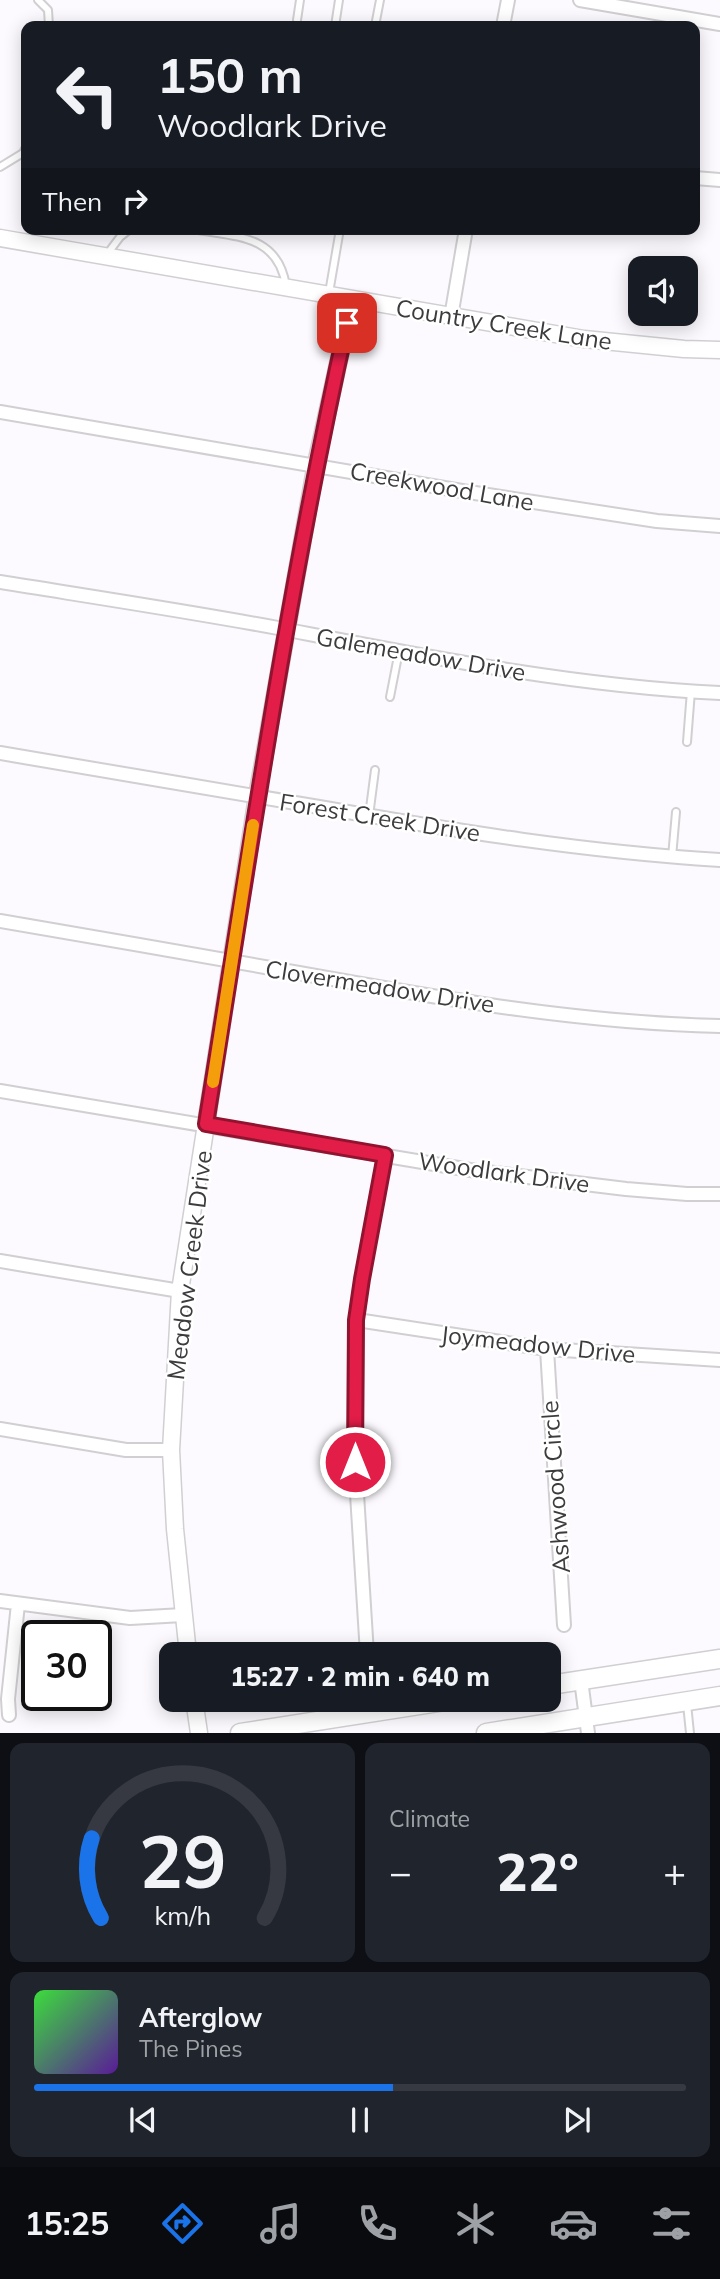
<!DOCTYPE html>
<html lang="en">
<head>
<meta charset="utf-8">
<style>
	body { margin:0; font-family:Mulish,sans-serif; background:#20242c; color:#f1f3f6; height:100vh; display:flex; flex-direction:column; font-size:26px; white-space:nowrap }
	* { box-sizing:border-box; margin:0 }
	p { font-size:23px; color:#9ea1a6 }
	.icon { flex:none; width:38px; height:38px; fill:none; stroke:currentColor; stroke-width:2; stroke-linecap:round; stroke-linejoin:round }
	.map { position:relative; height:1733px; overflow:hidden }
	.sheet { display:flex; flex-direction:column; gap:10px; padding:10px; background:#0d0f14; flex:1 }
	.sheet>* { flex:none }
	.hud { position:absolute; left:21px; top:21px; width:679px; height:214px; border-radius:14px; box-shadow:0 4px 18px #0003; background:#171b24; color:#f1f3f6; overflow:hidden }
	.tools { position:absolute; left:628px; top:256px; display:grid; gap:14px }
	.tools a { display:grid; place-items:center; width:70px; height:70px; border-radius:14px; background:#171b24; box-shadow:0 4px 18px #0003; font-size:35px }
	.speed { position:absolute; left:21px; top:1620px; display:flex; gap:14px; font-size:35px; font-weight:700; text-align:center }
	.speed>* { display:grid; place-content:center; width:91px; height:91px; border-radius:50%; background:#171b24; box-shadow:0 4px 18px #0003; line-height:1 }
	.speed .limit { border:4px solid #111; border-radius:10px; background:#fff; color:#111 }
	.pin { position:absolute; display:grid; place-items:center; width:60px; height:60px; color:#fff; margin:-30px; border-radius:14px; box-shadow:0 4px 10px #0006 }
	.me { position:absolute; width:77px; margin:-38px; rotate:0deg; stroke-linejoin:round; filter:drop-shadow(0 0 5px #0008) }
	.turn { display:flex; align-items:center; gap:24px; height:147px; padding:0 21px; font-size:32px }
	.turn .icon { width:91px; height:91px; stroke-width:2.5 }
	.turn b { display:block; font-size:49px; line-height:60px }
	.then { display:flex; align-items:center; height:66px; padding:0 21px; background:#0003; gap:14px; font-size:26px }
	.big { font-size:52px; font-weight:800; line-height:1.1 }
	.sheet .widget { flex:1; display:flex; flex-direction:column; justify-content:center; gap:10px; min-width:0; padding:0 24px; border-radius:14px; background:#20242c }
	.sheet .dial { align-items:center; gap:0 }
	.dial svg { height:182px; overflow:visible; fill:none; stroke:#363941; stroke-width:7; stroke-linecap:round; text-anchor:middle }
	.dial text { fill:#f1f3f6; stroke:none }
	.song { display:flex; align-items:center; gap:21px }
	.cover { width:84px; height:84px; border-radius:10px; background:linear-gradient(135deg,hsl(120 70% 55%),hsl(270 70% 35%)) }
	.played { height:7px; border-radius:4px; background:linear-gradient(90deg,#1a73e8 55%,#363941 55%) }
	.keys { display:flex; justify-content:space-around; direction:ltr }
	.heat { display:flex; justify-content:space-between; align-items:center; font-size:38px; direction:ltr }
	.sheet .tiles { flex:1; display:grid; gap:10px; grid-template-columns:1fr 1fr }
	.widget:last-child { grid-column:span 2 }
	.trip { position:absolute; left:159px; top:1642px; width:402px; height:70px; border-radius:14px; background:#171b24; box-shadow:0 4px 18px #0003; font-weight:800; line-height:70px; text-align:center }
	.dock { display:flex; height:112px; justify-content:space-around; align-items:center; background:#090b0e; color:#9ea1a6 }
	.dock .icon { width:49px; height:49px }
	.dock .selected { color:#1a73e8 }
	.dock b { font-size:32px; color:#f1f3f6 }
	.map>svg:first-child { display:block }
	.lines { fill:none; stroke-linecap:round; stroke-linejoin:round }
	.service-casing { stroke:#d1cfd2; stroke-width:10 }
	.minor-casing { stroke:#d1cfd2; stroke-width:16 }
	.tertiary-casing { stroke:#d1cfd2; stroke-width:19 }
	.secondary-casing { stroke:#d1cfd2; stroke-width:21 }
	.service { stroke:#fff; stroke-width:6 }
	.minor { stroke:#fff; stroke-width:12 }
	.tertiary { stroke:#fff; stroke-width:16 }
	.secondary { stroke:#fff; stroke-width:18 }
	.route-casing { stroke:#92132f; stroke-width:18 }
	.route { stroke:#e11d48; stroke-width:12 }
	.slow { stroke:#f59e0b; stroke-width:12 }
	.labels { text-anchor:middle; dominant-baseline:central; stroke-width:5; stroke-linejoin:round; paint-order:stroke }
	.street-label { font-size:24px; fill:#3c3b3d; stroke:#fff }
</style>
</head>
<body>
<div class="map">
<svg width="720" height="1733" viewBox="0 0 720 1733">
	<rect width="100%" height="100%" fill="#fcfafe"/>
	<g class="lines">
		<g class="service-casing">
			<path id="service" d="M 38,0 L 48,10 L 49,26
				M 297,20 L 300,0
				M 335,26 L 339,0
				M 375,26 L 380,0
				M 0,167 L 23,153 L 26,147
				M 193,229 C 235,237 278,234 286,286
				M 108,253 L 120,237 L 130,229
				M 329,293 L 340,229
				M 390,697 L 399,651
				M 687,742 L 691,691
				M 369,816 L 375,770
				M 672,857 L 676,812
				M 687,1704 L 690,1733"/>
		</g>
		<g class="minor-casing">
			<path id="minor" d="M 580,0 L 720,24
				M 503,26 L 508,0
				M 695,178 L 720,180
				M 451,317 L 466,229
				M 0,412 L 462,491 L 657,521 L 720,526
				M 0,582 C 93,597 186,611 278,628 C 424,656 571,686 720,693
				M 0,753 C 108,771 217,790 325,808 C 456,831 587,852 720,860
				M 0,921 C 100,938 199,955 299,973 C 438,998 578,1023 720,1026
				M 0,1091 L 470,1170 L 626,1189 L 687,1194 L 720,1194
				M 0,1261 L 180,1291
				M 357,1320 L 547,1349 L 720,1360
				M 547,1349 L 564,1625
				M 0,1429 L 126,1450 L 171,1450
				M 0,1601 L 130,1618 L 183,1615
				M 367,1654 L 355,1462 L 357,1320 L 362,1279 L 385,1155
				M 581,1680 L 588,1733
				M 9,1715 L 8,1699 L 18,1604"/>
		</g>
		<g class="tertiary-casing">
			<path id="tertiary" d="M 0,238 L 584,339 L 684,349 L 720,350
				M 188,1654 L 175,1529 L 171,1450 L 180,1291 L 257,797 L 316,464 L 352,300
				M 194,1699 L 199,1733"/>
		</g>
		<g class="secondary-casing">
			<path id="secondary" d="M 550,1685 L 720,1659
				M 240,1733 L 458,1699
				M 486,1733 L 720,1696"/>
		</g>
		<use href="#service" class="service"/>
		<use href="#minor" class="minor"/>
		<use href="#tertiary" class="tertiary"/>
		<use href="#secondary" class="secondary"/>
	</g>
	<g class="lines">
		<g class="route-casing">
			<path id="route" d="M 347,323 C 288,588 249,857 206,1124 L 385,1155 L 362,1279 L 356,1320 L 355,1462"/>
		</g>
		<use href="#route" class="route"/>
		<path class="slow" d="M 213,1082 L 253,825"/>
	</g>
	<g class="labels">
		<g class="street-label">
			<text transform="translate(504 324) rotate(9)">Country Creek Lane</text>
			<text transform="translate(442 486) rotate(10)">Creekwood Lane</text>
			<text transform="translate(421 654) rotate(10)">Galemeadow Drive</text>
			<text transform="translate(380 817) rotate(9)">Forest Creek Drive</text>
			<text transform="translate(380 986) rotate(9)">Clovermeadow Drive</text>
			<text transform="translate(504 1172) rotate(8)">Woodlark Drive</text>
			<text transform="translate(189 1265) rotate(-83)">Meadow Creek Drive</text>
			<text transform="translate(538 1344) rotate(6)">Joymeadow Drive</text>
			<text transform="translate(555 1487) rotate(-94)">Ashwood Circle</text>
		</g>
	</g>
</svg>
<div class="tools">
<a><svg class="icon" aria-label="sound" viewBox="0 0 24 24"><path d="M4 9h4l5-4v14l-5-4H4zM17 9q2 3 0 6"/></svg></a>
</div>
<div class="speed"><div class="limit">30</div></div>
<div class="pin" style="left:347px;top:323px;background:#d93025"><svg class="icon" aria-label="arrive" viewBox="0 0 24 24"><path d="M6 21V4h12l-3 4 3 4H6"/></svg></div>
<svg class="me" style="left:355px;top:1462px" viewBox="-20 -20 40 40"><circle r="17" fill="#e11d48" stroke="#fff" stroke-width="3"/><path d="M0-11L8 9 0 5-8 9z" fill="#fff"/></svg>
<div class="trip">15:27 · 2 min · 640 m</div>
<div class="hud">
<div class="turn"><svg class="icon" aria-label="left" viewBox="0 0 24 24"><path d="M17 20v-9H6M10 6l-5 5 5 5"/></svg><div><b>150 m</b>Woodlark Drive</div></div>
<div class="then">Then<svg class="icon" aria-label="right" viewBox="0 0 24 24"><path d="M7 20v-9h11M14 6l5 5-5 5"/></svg></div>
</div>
</div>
<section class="sheet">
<div class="tiles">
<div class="widget dial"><svg viewBox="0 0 100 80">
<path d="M14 69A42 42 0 1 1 86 69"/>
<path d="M14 69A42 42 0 0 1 10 34" stroke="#1a73e8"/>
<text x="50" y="56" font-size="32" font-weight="700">29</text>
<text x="50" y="72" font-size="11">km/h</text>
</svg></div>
<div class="widget"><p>Climate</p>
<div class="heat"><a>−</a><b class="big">22°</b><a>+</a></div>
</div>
<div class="widget">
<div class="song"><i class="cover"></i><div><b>Afterglow</b><p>The Pines</p></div></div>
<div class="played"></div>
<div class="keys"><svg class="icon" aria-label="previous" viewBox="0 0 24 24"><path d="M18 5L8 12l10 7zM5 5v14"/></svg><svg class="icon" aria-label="pause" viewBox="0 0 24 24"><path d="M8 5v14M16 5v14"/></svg><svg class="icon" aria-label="next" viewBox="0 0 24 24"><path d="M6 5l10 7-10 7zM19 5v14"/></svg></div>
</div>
</div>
</section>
<nav class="dock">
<b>15:25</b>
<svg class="icon selected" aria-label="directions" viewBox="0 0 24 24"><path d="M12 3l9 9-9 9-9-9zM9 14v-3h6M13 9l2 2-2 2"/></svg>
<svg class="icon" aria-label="music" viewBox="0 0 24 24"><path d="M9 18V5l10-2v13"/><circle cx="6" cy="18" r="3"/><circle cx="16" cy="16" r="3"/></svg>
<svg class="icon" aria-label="phone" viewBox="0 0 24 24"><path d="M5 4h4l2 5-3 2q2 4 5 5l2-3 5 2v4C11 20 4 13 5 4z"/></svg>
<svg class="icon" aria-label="climate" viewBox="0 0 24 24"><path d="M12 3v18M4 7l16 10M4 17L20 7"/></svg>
<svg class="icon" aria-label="car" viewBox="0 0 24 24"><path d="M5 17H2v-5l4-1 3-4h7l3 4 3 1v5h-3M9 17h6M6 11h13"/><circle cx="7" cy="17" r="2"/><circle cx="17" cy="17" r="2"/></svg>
<svg class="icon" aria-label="filters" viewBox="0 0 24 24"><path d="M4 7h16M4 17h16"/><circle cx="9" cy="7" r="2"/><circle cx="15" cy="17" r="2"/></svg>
</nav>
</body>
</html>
